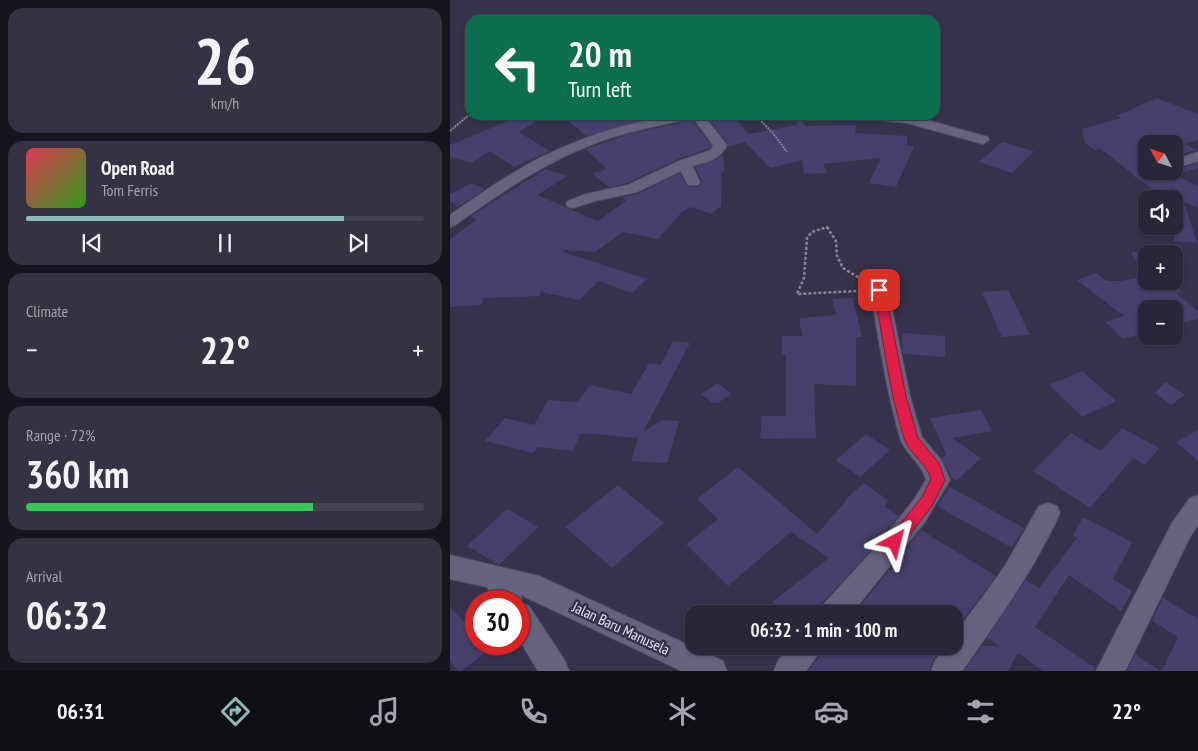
<!DOCTYPE html>
<html lang="en">
<head>
<meta charset="utf-8">
<style>
	body { margin:0; font-family:"PT Sans Narrow",sans-serif; background:#343243; color:#f1f3f6; height:100vh; display:flex; flex-direction:column; font-size:19px; white-space:nowrap }
	* { box-sizing:border-box; margin:0 }
	p { font-size:16px; color:#a5a5ae }
	.icon { flex:none; width:28px; height:28px; fill:none; stroke:currentColor; stroke-width:2; stroke-linecap:round; stroke-linejoin:round }
	.map { position:relative; flex:1; overflow:hidden }
	.side { display:flex; flex-direction:column; gap:8px; padding:8px; background:#16151f; width:450px }
	.side>* { flex:none }
	.hud { position:absolute; left:15px; top:15px; width:475px; height:105px; border-radius:15px; box-shadow:0 1px 4px #0004,0 0 0 1px #444353; background:#0b6e4f; color:#fff; overflow:hidden }
	.needle { width:32px; rotate:310deg }
	.buttons { position:absolute; left:688px; top:135px; display:grid; gap:10px }
	.buttons a { display:grid; place-items:center; width:45px; height:45px; border-radius:10px; background:#282638; box-shadow:0 1px 4px #0004,0 0 0 1px #444353; font-size:25px }
	.speed { position:absolute; left:15px; top:590px; display:flex; gap:10px; font-size:25px; font-weight:700; text-align:center }
	.speed>* { display:grid; place-content:center; width:65px; height:65px; border-radius:50%; background:#282638; box-shadow:0 1px 4px #0004,0 0 0 1px #444353; line-height:1 }
	.speed .limit { border:8px solid #d22; background:#fff; color:#111 }
	.pin { position:absolute; display:grid; place-items:center; width:42px; height:42px; color:#fff; margin:-21px; border-radius:10px; box-shadow:0 2px 8px #0006 }
	.me { position:absolute; width:55px; margin:-28px; rotate:38deg; stroke-linejoin:round; filter:drop-shadow(0 0 4px #0008) }
	.turn { display:flex; align-items:center; gap:18px; height:105px; padding:0 20px; font-size:22px }
	.turn .icon { width:65px; height:65px; stroke-width:2.5 }
	.turn b { display:block; font-size:35px; line-height:42px }
	.big { font-size:38px; font-weight:800; line-height:1.1 }
	.side .card { flex:1; display:flex; flex-direction:column; justify-content:center; gap:8px; min-width:0; padding:0 18px; border-radius:15px; background:#343243 }
	.side .dial { align-items:center; gap:0 }
	.dial b { font-size:65px; line-height:1 }
	.song { display:flex; align-items:center; gap:15px }
	.cover { width:60px; height:60px; border-radius:8px; background:linear-gradient(135deg,hsl(350 70% 55%),hsl(110 70% 35%)) }
	.played { height:5px; border-radius:2px; background:linear-gradient(90deg,#8bbbb9 80%,#444353 80%) }
	.keys { display:flex; justify-content:space-around; direction:ltr }
	.heat { display:flex; justify-content:space-between; align-items:center; font-size:28px; direction:ltr }
	.charge { height:8px; border-radius:4px; background:linear-gradient(90deg,#34c759 72%,#444353 0) }
	.trip { position:absolute; left:235px; top:605px; width:278px; height:50px; border-radius:15px; background:#282638; box-shadow:0 1px 4px #0004,0 0 0 1px #444353; font-weight:800; line-height:50px; text-align:center }
	.dock { display:flex; height:80px; justify-content:space-around; align-items:center; background:#100f16; color:#a5a5ae }
	.dock .icon { width:35px; height:35px }
	.dock .active { color:#8bbbb9 }
	.dock b { font-size:22px; color:#f1f3f6 }
	main { display:flex; flex:1; min-height:0 }
	.map>svg:first-child { display:block }
	.building { fill:#473f6c }
	.lines { fill:none; stroke-linecap:round; stroke-linejoin:round }
	.minor-casing { stroke:#514e63; stroke-width:2 }
	.path-far1 { stroke:#89869b; stroke-width:2; stroke-dasharray:2 1; stroke-linecap:butt }
	.path { stroke:#89869b; stroke-width:2.5; stroke-dasharray:3 2; stroke-linecap:butt }
	.minor { fill:#66637e; fill-rule:evenodd }
	.route { fill:#e11d48; stroke:#92132f }
	.labels { text-anchor:middle; dominant-baseline:central; stroke-width:5; stroke-linejoin:round; paint-order:stroke }
	.near-street-label { font-size:15px; fill:#e4e3f3; stroke:#36324b }
</style>
</head>
<body>
<main>
<section class="side">
<div class="card dial"><b>26</b><p>km/h</p></div>
<div class="card">
<div class="song"><i class="cover"></i><div><b>Open Road</b><p>Tom Ferris</p></div></div>
<div class="played"></div>
<div class="keys"><svg class="icon" aria-label="previous" viewBox="0 0 24 24"><path d="M18 5L8 12l10 7zM5 5v14"/></svg><svg class="icon" aria-label="pause" viewBox="0 0 24 24"><path d="M8 5v14M16 5v14"/></svg><svg class="icon" aria-label="next" viewBox="0 0 24 24"><path d="M6 5l10 7-10 7zM19 5v14"/></svg></div>
</div>
<div class="card"><p>Climate</p>
<div class="heat"><a>−</a><b class="big">22°</b><a>+</a></div>
</div>
<div class="card"><p>Range · 72%</p><b class="big">360 km</b><div class="charge"></div></div>
<div class="card"><p>Arrival</p><b class="big">06:32</b></div>
</section>
<div class="map">
<svg width="748" height="671" viewBox="0 0 748 671">
	<rect width="100%" height="100%" fill="#36324b"/>
	<path class="building" d="M 707,98 L 748,114 L 748,140 L 735,144 L 746,150 L 731,154 L 733,155 L 724,160 L 724,144 L 696,144 L 696,171 L 724,171 L 724,163 L 733,168 L 748,163 L 748,168 L 726,175 L 748,186 L 748,208 L 734,202 L 747,243 L 724,241 L 724,188 L 710,194 L 682,175 L 684,175 L 650,148 L 645,150 L 635,143 L 632,129 L 671,118 L 666,116 Z
		M 73,115 L 95,115 L 69,132 L 100,151 L 64,167 L 40,151 L 21,163 L 0,157 L 0,145 Z
		M 112,115 L 213,115 L 136,136 Z
		M 255,115 L 282,115 L 299,134 L 347,125 L 345,115 L 349,115 L 355,126 L 406,125 L 405,133 L 457,136 L 457,145 L 464,146 L 446,187 L 419,183 L 431,158 L 373,164 L 377,173 L 354,174 L 352,160 L 320,168 L 295,142 L 278,147 L 278,144 Z
		M 242,120 L 261,145 L 260,148 L 228,159 L 177,183 L 159,187 L 142,174 L 157,169 L 136,149 L 176,135 Z
		M 552,142 L 584,151 L 562,173 L 529,162 Z
		M 273,155 L 275,171 L 272,172 L 271,206 L 261,214 L 241,207 L 231,213 L 208,239 L 173,232 L 145,252 L 114,250 L 114,252 L 197,279 L 182,293 L 148,281 L 130,300 L 91,292 L 90,296 L 34,298 L 31,305 L 0,307 L 0,239 L 26,220 L 21,216 L 95,169 L 118,176 L 87,195 L 148,221 L 176,201 L 172,197 L 188,194 L 230,173 L 236,186 L 248,187 L 252,181 L 245,167 L 263,161 Z
		M 21,183 L 35,189 L 8,207 L 0,201 L 0,194 Z
		M 681,252 L 702,252 L 696,254 L 696,281 L 721,281 L 732,292 L 726,293 L 748,311 L 748,318 L 724,326 L 724,309 L 696,309 L 696,332 L 673,339 L 655,322 L 674,316 L 627,280 L 646,273 L 657,281 L 671,281 L 694,277 Z
		M 558,290 L 580,335 L 552,337 L 532,292 Z
		M 403,298 L 412,337 L 406,337 L 406,386 L 364,384 L 366,438 L 310,439 L 312,416 L 336,416 L 336,355 L 332,355 L 332,336 L 352,336 L 349,318 L 386,315 L 382,299 Z
		M 452,333 L 495,336 L 495,357 L 453,354 Z
		M 223,341 L 240,343 L 193,432 L 212,420 L 229,421 L 217,463 L 181,461 L 188,438 L 131,433 L 123,451 L 88,447 L 83,453 L 35,441 L 55,418 L 84,425 L 98,400 L 128,402 L 140,385 L 181,394 L 199,363 L 211,365 Z
		M 632,371 L 666,401 L 632,417 L 599,385 Z
		M 715,382 L 735,395 L 721,405 L 705,393 Z
		M 268,383 L 281,394 L 268,403 L 263,403 L 251,394 Z
		M 531,410 L 542,431 L 502,438 L 531,458 L 506,481 L 501,477 L 492,458 L 496,454 L 480,418 Z
		M 672,428 L 709,448 L 695,465 L 683,458 L 640,508 L 583,471 L 621,433 L 651,451 Z
		M 748,430 L 748,461 L 726,442 Z
		M 416,434 L 440,450 L 410,477 L 386,460 Z
		M 288,467 L 367,534 L 397,500 L 396,499 L 414,483 L 438,500 L 435,507 L 449,516 L 425,546 L 377,598 L 357,614 L 332,614 L 322,602 L 379,558 L 341,532 L 278,586 L 236,544 L 268,519 L 247,499 Z
		M 168,485 L 214,523 L 162,568 L 115,527 Z
		M 500,487 L 574,528 L 562,548 L 487,506 Z
		M 57,509 L 88,527 L 49,565 L 17,546 Z
		M 633,517 L 682,542 L 663,579 L 682,591 L 671,611 L 619,575 L 585,627 L 645,668 L 644,671 L 593,671 L 568,653 L 558,671 L 514,671 L 532,646 L 550,646 L 537,638 L 576,580 L 589,588 L 627,538 L 623,536 Z
		M 471,530 L 546,576 L 512,621 L 504,614 L 404,614 Z
		M 713,598 L 748,619 L 748,671 L 712,671 L 728,637 L 702,621 Z
		M 0,607 L 26,635 L 26,644 L 34,644 L 40,649 L 11,671 L 8,671 L 0,661 Z
		M 373,646 L 493,646 L 483,660 L 479,671 L 358,671 L 369,657 Z
		M 685,654 L 710,671 L 677,671 Z"/>
	<g class="lines">
		<g class="minor-casing">
			<path id="minor" d="M 222,115 L 253,115 L 277,145 C 270,160 257,162 242,166 L 250,182 L 248,185 L 238,185 L 231,171 L 187,192 L 145,201 L 123,208 L 118,207 L 116,204 L 118,201 L 136,194 L 178,185 L 229,161 L 261,150 L 263,145 L 243,118 C 213,125 183,130 154,140 C 99,159 52,192 5,225 L 0,227 L 0,215 C 40,187 80,159 126,142 C 157,129 189,122 222,115 Z
				M 412,115 L 458,115 L 538,137 L 539,140 L 533,144 L 457,123 L 418,119 Z
				M 748,152 L 748,161 L 732,166 L 725,162 L 727,159 Z
				M 429,285 L 435,286 L 438,290 L 460,396 L 472,437 L 492,461 L 500,480 L 475,522 L 401,614 L 370,614 L 373,605 L 426,547 L 463,501 L 476,480 C 472,463 455,454 450,438 C 436,390 429,339 420,290 L 423,286 Z
				M 748,495 L 748,525 L 740,537 L 675,671 L 646,671 L 722,523 L 740,498 Z
				M 598,503 L 607,506 L 610,513 C 584,570 548,620 512,671 L 481,671 L 485,661 L 496,646 L 504,646 L 504,636 L 555,566 L 589,506 Z
				M 0,555 L 89,576 L 273,661 L 277,671 L 232,671 L 71,595 L 72,603 L 79,606 L 115,661 L 119,671 L 88,671 L 69,639 L 69,601 L 46,601 L 37,587 L 0,579 Z
				M 339,646 L 371,646 L 367,656 L 356,671 L 324,671 L 328,661 Z"/>
		</g>
		<path class="path-far1" d="M 305,115 L 323,133 L 337,152
			M 0,131 L 20,114"/>
		<path class="path" d="M 377,227 L 386,241 L 387,256 L 393,268 L 429,290 L 347,294 L 354,278 L 357,238 L 362,232 Z"/>
		<use href="#minor" class="minor"/>
	</g>
	<path class="route" d="M 429,286 L 435,290 L 456,396 L 468,438 L 489,463 L 495,480 L 482,506 L 450,547 L 445,549 L 439,547 L 437,542 L 439,538 L 472,497 L 481,479 C 476,462 459,454 454,438 C 439,390 433,339 424,290 Z"/>
	<g class="labels">
		<g class="near-street-label">
			<text transform="translate(171 628) rotate(25)">Jalan Baru Manusela</text>
		</g>
	</g>
</svg>
<div class="buttons">
<a><svg class="needle" viewBox="-14 -14 28 28"><path d="M0-13l5 13h-10z" fill="#e53935"/><path d="M0 13l5-13h-10z" fill="#a5a5ae"/></svg></a>
<a><svg class="icon" aria-label="sound" viewBox="0 0 24 24"><path d="M4 9h4l5-4v14l-5-4H4zM17 9q2 3 0 6"/></svg></a>
<a>+</a>
<a>−</a>
</div>
<div class="speed"><div class="limit">30</div></div>
<div class="pin" style="left:429px;top:290px;background:#d93025"><svg class="icon" aria-label="arrive" viewBox="0 0 24 24"><path d="M6 21V4h12l-3 4 3 4H6"/></svg></div>
<svg class="me" style="left:445px;top:542px" viewBox="-20 -20 40 40"><path d="M0-17L14 15 0 8-14 15z" fill="#e11d48" stroke="#fff" stroke-width="4"/></svg>
<div class="trip">06:32 · 1 min · 100 m</div>
<div class="hud">
<div class="turn"><svg class="icon" aria-label="left" viewBox="0 0 24 24"><path d="M17 20v-9H6M10 6l-5 5 5 5"/></svg><div><b>20 m</b>Turn left</div></div>
</div>
</div>
</main>
<nav class="dock">
<b>06:31</b>
<svg class="icon active" aria-label="directions" viewBox="0 0 24 24"><path d="M12 3l9 9-9 9-9-9zM9 14v-3h6M13 9l2 2-2 2"/></svg>
<svg class="icon" aria-label="music" viewBox="0 0 24 24"><path d="M9 18V5l10-2v13"/><circle cx="6" cy="18" r="3"/><circle cx="16" cy="16" r="3"/></svg>
<svg class="icon" aria-label="phone" viewBox="0 0 24 24"><path d="M5 4h4l2 5-3 2q2 4 5 5l2-3 5 2v4C11 20 4 13 5 4z"/></svg>
<svg class="icon" aria-label="climate" viewBox="0 0 24 24"><path d="M12 3v18M4 7l16 10M4 17L20 7"/></svg>
<svg class="icon" aria-label="car" viewBox="0 0 24 24"><path d="M5 17H2v-5l4-1 3-4h7l3 4 3 1v5h-3M9 17h6M6 11h13"/><circle cx="7" cy="17" r="2"/><circle cx="17" cy="17" r="2"/></svg>
<svg class="icon" aria-label="filters" viewBox="0 0 24 24"><path d="M4 7h16M4 17h16"/><circle cx="9" cy="7" r="2"/><circle cx="15" cy="17" r="2"/></svg>
<b>22°</b>
</nav>
</body>
</html>
